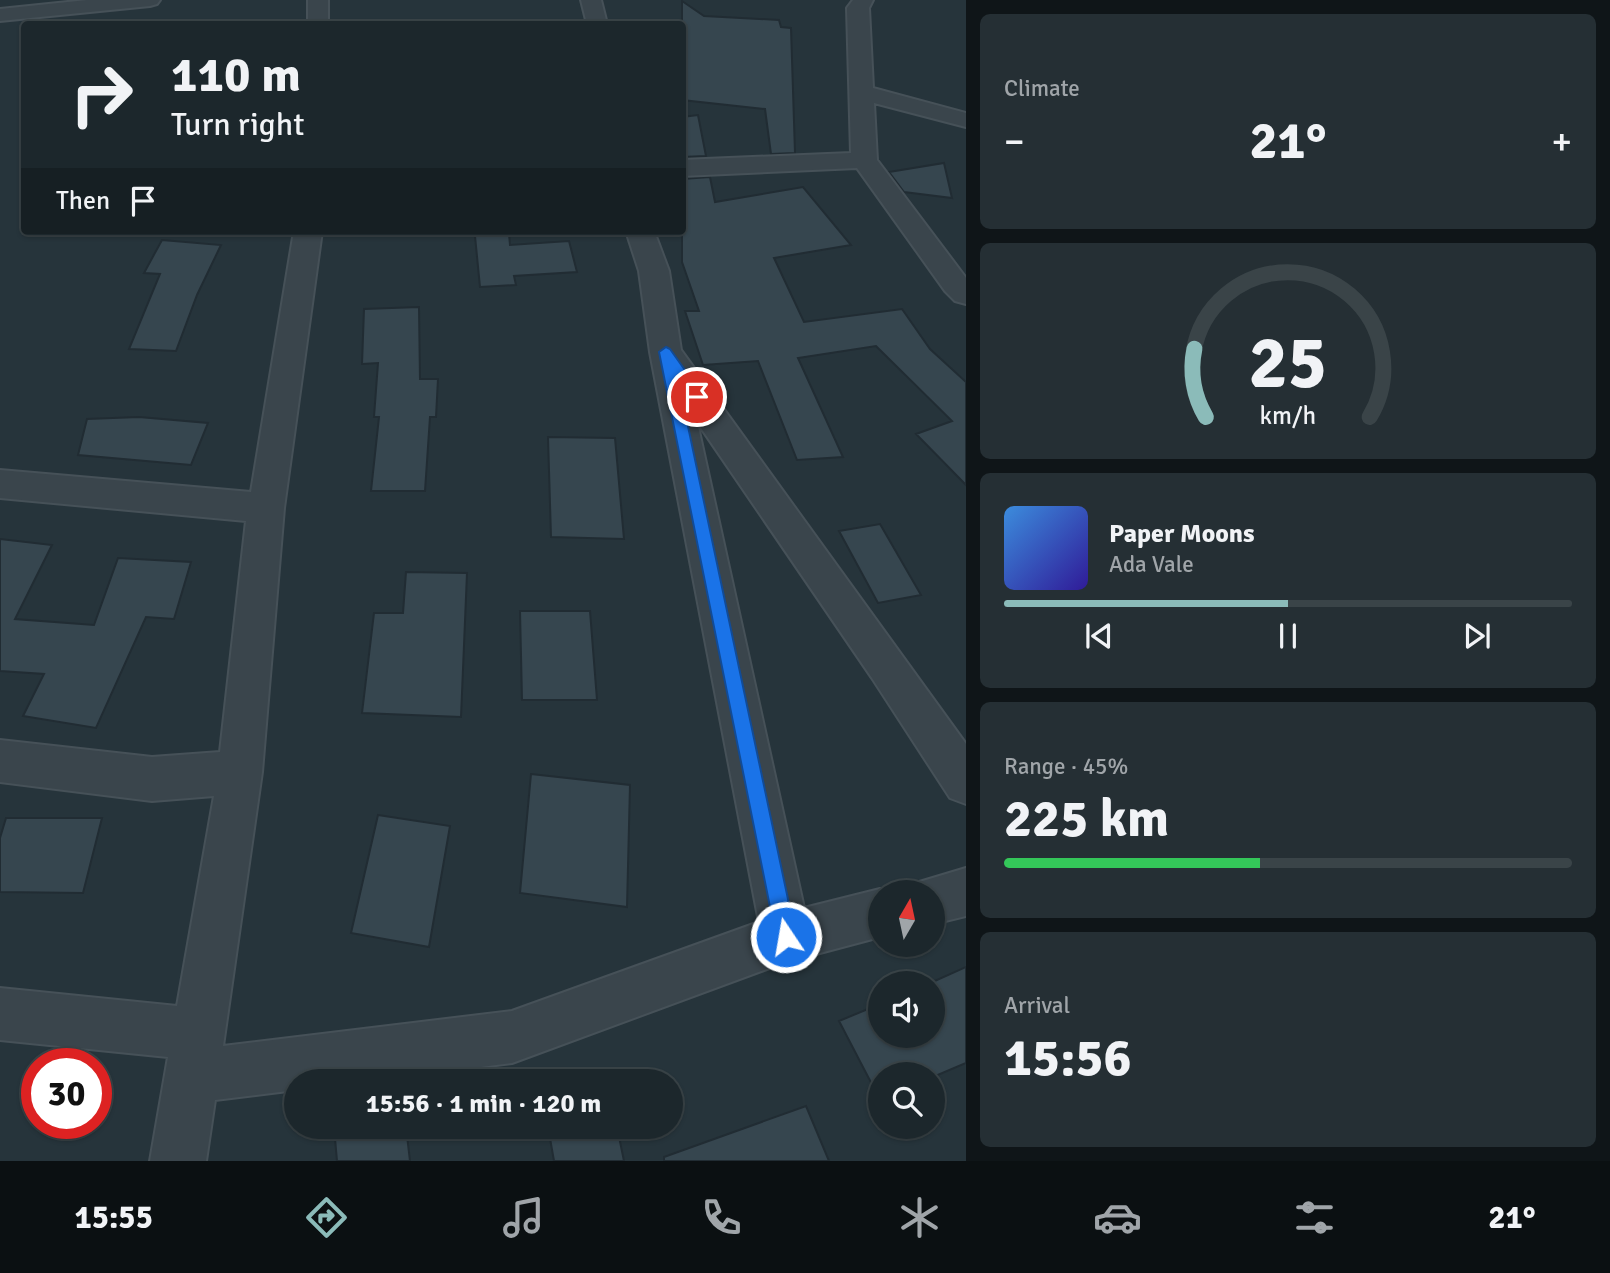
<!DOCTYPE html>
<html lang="en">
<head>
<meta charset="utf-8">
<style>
	body { margin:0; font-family:Signika,sans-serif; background:#252f34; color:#f1f3f6; height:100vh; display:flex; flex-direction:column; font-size:26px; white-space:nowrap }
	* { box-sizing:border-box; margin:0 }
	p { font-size:23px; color:#a0a5a9 }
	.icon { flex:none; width:38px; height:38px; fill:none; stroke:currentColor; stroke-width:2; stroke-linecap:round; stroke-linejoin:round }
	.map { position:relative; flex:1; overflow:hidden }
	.details { display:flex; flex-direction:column; gap:14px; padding:14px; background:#0f1518; width:644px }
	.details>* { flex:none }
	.hud { position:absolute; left:21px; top:21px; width:665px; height:214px; border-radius:7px; box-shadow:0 2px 5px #0004,0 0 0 2px #3a4448; background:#1c272c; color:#f1f3f6; overflow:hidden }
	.needle { width:46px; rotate:9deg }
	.buttons { position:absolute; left:868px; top:880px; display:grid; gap:14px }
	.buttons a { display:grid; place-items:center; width:77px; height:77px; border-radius:50%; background:#1c272c; box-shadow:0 2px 5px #0004,0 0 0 2px #3a4448; font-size:35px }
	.speed { position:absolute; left:21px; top:1048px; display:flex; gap:14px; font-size:35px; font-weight:700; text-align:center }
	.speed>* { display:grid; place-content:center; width:91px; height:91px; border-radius:50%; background:#1c272c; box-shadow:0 2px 5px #0004,0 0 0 2px #3a4448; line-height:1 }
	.speed .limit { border:10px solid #d22; background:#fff; color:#111 }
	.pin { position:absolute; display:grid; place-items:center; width:60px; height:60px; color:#fff; margin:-30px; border:4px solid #fff; border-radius:50%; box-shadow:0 2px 7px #0007 }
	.me { position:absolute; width:77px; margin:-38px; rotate:348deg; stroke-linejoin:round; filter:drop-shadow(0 0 5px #0008) }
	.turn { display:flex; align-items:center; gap:24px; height:147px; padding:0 35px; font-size:32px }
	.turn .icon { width:91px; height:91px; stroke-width:2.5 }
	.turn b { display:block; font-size:49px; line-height:60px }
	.then { display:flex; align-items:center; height:66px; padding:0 35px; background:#0003; gap:14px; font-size:26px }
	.big { font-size:52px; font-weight:700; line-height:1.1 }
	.details .widget { flex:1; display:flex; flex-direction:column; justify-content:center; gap:10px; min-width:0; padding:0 24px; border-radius:10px; background:#252f34 }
	.details .dial { align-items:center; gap:0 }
	.dial svg { height:182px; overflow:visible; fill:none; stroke:#3a4448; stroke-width:7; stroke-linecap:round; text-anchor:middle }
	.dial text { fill:#f1f3f6; stroke:none }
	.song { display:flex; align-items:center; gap:21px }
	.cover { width:84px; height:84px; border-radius:10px; background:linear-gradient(135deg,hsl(210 70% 55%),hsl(250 70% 35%)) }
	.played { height:7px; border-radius:4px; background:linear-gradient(90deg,#8bbbb9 50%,#3a4448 50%) }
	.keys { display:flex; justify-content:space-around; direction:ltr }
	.heat { display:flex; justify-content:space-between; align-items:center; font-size:38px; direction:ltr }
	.charge { height:10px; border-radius:5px; background:linear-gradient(90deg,#34c759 45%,#3a4448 0) }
	.trip { position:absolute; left:284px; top:1069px; width:399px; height:70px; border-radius:35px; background:#1c272c; box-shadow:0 2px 5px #0004,0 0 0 2px #3a4448; font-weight:700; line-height:70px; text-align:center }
	.tabs { display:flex; height:112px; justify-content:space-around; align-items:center; background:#0b1012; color:#a0a5a9 }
	.tabs .icon { width:49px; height:49px }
	.tabs .on { color:#8bbbb9 }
	.tabs b { font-size:32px; color:#f1f3f6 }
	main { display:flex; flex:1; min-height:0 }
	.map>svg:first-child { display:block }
	.building { fill:#36464f; stroke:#212c33; stroke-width:2 }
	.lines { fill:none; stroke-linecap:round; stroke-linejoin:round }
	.minor-casing { stroke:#465158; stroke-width:4 }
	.minor { fill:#3a454c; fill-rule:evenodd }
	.route { fill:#1a73e8; stroke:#114b97; stroke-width:2 }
</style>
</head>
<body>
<main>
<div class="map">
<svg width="966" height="1161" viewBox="0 0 966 1161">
	<rect width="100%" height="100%" fill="#26343b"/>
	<path class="building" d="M 682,1 L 704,16 L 779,20 L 781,27 L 791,28 L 795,153 L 771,154 L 765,109 L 682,100 Z
		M 698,115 L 706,156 L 682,157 L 682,117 Z
		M 944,163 L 952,198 L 904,192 L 889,172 Z
		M 710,177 L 715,202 L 803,187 L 851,245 L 774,258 L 804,322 L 902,309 L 930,349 L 966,382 L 966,485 L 916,434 L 952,421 L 876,346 L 798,358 L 843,457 L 797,460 L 758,361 L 703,365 L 685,311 L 699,311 L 682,262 L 682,179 Z
		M 509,234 L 510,245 L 569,241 L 577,272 L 514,276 L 516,285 L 480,287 L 475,236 Z
		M 162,240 L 221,245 L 197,295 L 176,351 L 129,349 L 160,274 L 144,273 Z
		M 419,307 L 420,379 L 438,379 L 436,417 L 430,417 L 425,491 L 371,491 L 379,417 L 374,417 L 378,363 L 362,364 L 364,309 Z
		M 139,417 L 208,423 L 191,465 L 78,455 L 87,419 Z
		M 548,437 L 615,438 L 624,539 L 551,537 Z
		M 880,524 L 921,595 L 878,603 L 839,531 Z
		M 0,539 L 52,545 L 15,619 L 94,625 L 118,558 L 191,562 L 174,619 L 146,617 L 96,728 L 23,716 L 44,674 L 0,671 Z
		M 406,572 L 467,573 L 461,717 L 362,713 L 374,613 L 403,613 Z
		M 520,611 L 590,611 L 597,700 L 522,700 Z
		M 531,774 L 630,785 L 627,907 L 520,893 Z
		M 378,815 L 450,826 L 429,947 L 351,933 Z
		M 6,818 L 102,818 L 83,893 L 0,892 L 0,838 Z
		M 966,967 L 966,1063 L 933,1077 L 933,1074 L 880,1074 L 880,1096 L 878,1096 L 839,1021 L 880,1004 L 880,1036 L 933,1036 L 933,984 L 928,984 Z
		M 806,1106 L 829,1161 L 664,1161 L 664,1157 Z
		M 334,1127 L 406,1127 L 410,1161 L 337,1161 Z
		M 548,1127 L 617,1127 L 624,1161 L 554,1161 Z"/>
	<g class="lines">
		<g class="minor-casing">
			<path id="minor" d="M 87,0 L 160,0 L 157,4 L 150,6 L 0,21 L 0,9 Z
				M 308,0 L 328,0 L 328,24 L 308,24 Z
				M 581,0 L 601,0 L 607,24 L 587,24 Z
				M 853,0 L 873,0 L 869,8 L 873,88 L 966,113 L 966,127 L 874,103 L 877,160 L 966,278 L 966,304 L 955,301 L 945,291 L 857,168 L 682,176 L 682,160 L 851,153 L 847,8 Z
				M 294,231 L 322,231 L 284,508 L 262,772 L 223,1046 L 512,1011 L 759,922 L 650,352 L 639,271 L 626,231 L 654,231 L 669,271 L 681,350 L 966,744 L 966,804 L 950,798 L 872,678 L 697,422 L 804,908 L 880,889 L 889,892 L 880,892 L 880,937 L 786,962 L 512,1063 L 364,1082 L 296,1082 L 296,1090 L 215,1100 L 206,1161 L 150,1161 L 168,1057 L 0,1040 L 0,988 L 177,1006 L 214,796 L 152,801 L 0,782 L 0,740 L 152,757 L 220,752 L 246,521 L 0,498 L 0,470 L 251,492 Z
				M 966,868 L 966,916 L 933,924 L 933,892 L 912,892 L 916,883 Z"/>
		</g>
		<use href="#minor" class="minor"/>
	</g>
	<path class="route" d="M 666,347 L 670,349 L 704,397 L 702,400 L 692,400 L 678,379 L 796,937 L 793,944 L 786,947 L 779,944 L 776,937 L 659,352 Z"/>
</svg>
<div class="buttons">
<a><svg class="needle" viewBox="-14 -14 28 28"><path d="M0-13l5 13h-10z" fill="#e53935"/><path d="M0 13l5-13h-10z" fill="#a0a5a9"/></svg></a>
<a><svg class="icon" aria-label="sound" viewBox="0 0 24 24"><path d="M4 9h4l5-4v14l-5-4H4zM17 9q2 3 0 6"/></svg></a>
<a><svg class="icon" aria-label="search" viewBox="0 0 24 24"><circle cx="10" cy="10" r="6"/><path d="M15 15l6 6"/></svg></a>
</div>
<div class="speed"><div class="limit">30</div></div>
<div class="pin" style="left:697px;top:397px;background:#d93025"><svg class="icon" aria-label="arrive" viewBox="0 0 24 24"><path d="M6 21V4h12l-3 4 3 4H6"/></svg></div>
<svg class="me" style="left:786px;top:937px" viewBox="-20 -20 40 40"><circle r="17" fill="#1a73e8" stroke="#fff" stroke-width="3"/><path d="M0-11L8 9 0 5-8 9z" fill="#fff"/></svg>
<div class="trip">15:56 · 1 min · 120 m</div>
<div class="hud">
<div class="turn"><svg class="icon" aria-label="right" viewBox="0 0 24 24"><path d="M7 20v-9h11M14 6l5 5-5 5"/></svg><div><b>110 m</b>Turn right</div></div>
<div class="then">Then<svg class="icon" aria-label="arrive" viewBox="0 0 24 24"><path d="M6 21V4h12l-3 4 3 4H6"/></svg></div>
</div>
</div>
<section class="details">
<div class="widget"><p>Climate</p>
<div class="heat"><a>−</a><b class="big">21°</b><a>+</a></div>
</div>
<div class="widget dial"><svg viewBox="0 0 100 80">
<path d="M14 69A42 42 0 1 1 86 69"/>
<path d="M14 69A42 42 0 0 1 9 39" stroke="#8bbbb9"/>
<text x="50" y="56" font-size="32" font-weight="700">25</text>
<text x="50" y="72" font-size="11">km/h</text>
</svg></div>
<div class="widget">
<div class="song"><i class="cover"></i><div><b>Paper Moons</b><p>Ada Vale</p></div></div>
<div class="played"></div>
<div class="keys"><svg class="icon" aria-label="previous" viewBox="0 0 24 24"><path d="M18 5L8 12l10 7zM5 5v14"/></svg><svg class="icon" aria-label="pause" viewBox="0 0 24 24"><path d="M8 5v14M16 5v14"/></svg><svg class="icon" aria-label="next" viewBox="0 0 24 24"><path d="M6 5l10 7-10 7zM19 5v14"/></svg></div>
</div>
<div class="widget"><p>Range · 45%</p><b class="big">225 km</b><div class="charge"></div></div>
<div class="widget"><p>Arrival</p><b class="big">15:56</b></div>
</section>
</main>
<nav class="tabs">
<b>15:55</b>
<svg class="icon on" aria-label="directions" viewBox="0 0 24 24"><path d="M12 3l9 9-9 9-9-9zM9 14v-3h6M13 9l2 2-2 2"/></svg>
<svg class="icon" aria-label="music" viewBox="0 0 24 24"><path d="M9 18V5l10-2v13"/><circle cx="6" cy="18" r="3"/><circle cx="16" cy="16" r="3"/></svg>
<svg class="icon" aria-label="phone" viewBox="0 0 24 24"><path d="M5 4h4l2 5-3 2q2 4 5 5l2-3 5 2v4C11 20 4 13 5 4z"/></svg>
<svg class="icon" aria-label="climate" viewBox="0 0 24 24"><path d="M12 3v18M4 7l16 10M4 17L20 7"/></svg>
<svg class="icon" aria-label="car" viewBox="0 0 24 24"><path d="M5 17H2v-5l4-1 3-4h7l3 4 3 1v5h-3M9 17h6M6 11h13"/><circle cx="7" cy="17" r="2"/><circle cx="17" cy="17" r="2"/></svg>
<svg class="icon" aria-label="filters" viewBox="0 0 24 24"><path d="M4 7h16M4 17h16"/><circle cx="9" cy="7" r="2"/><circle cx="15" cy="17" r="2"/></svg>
<b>21°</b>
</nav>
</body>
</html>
